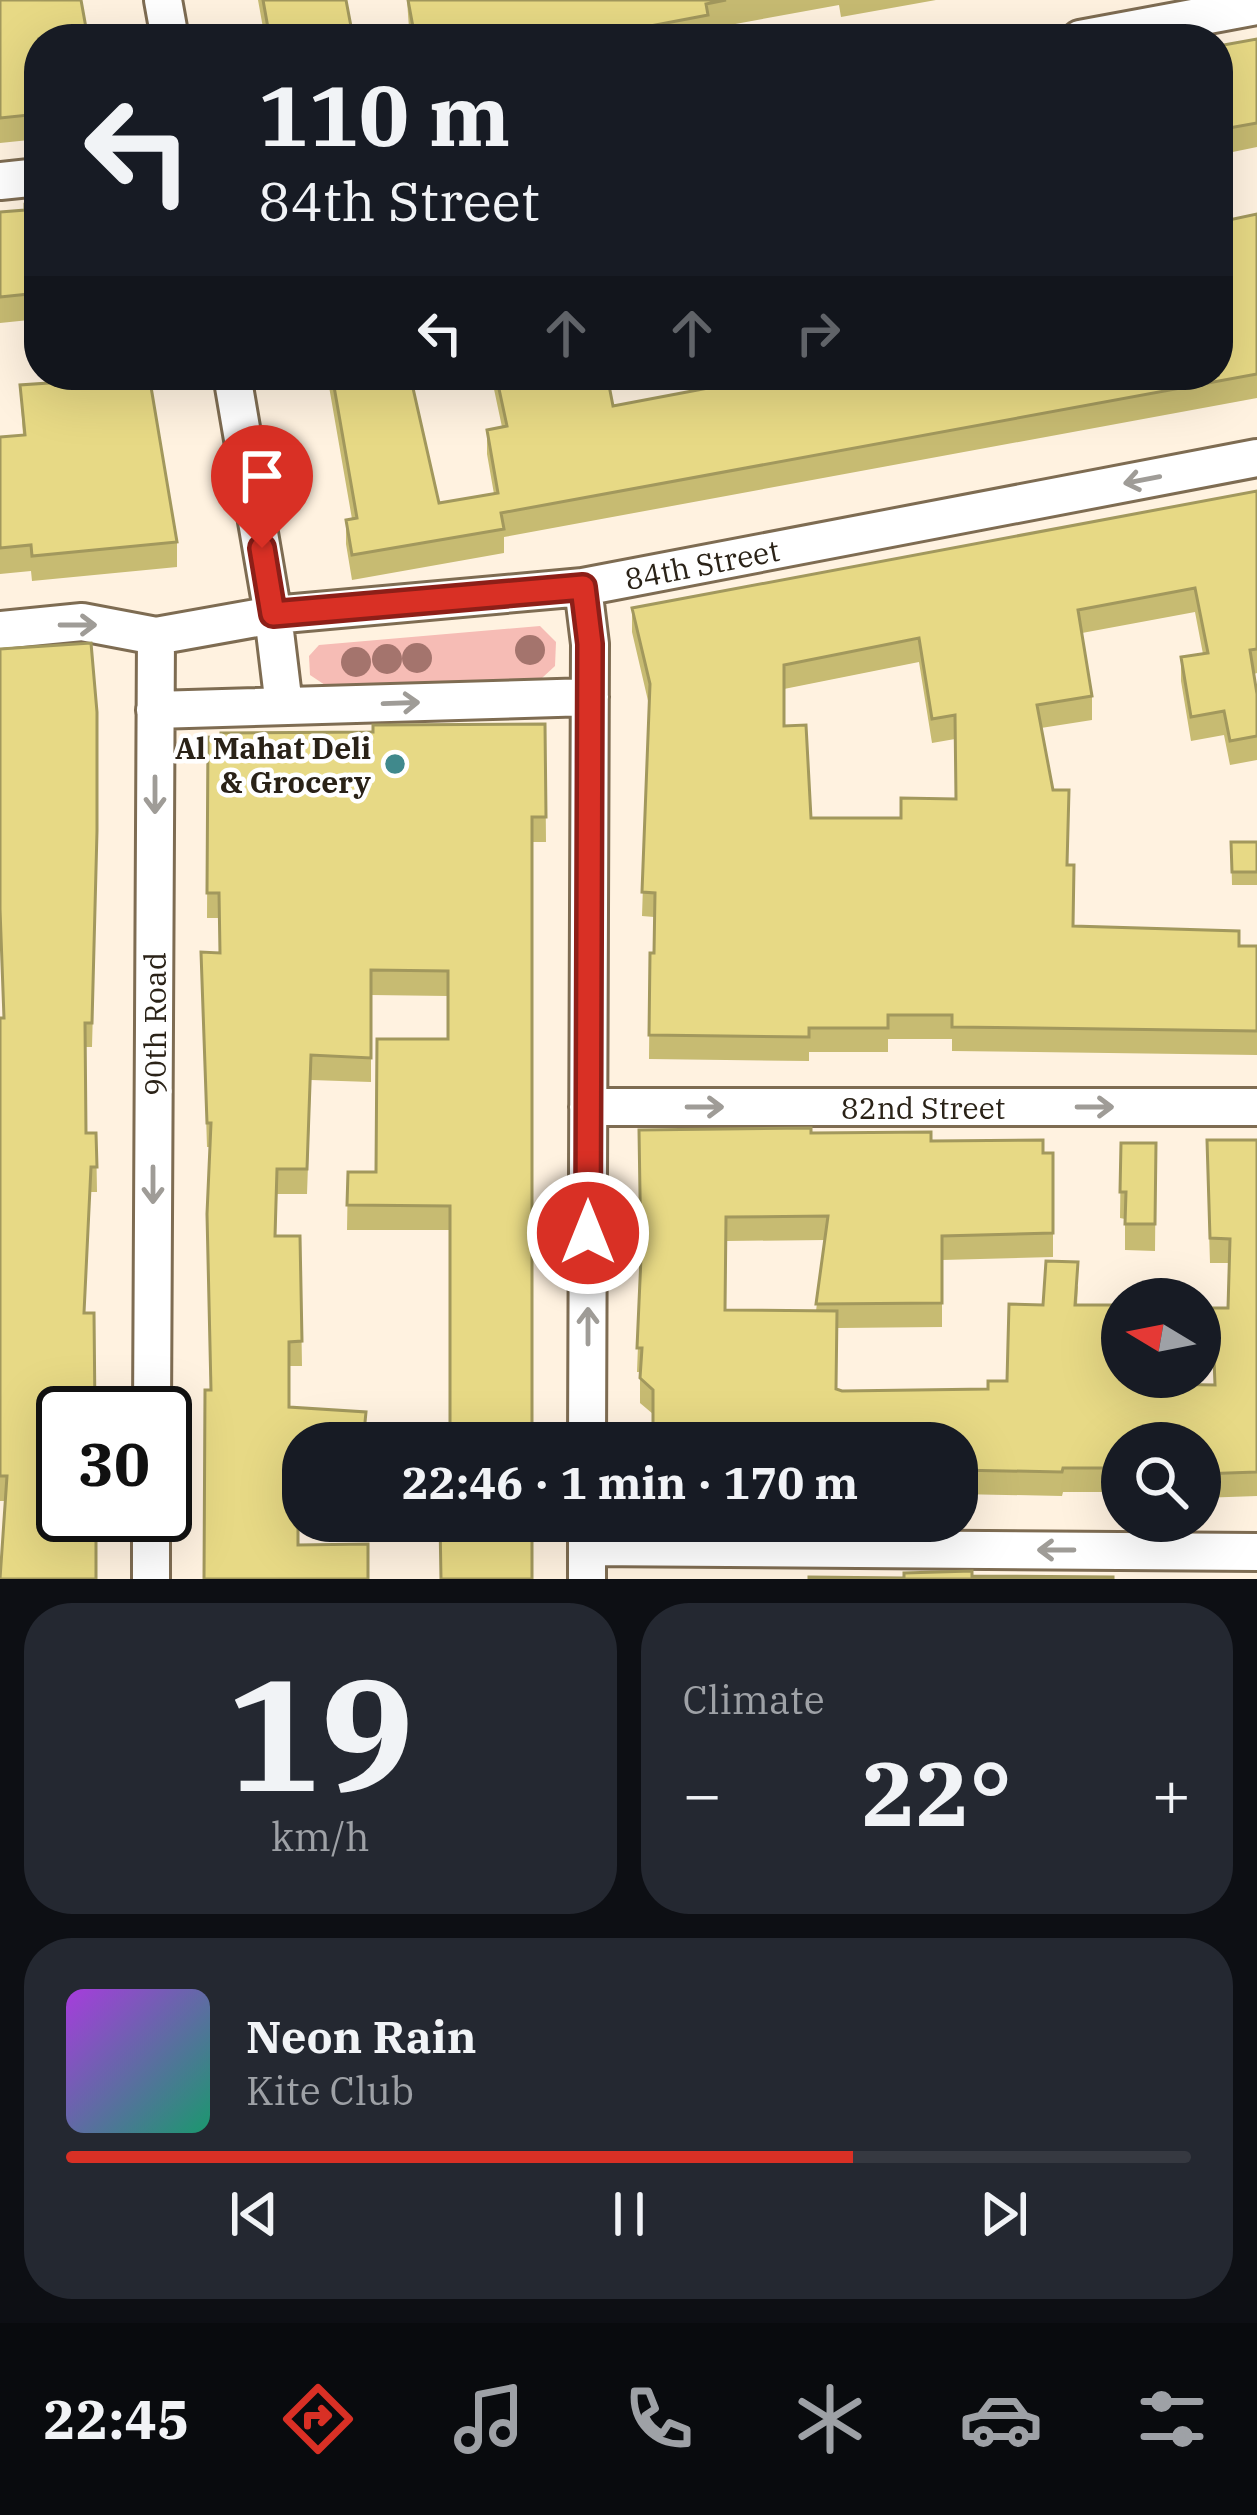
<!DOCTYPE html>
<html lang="en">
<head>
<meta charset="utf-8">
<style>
	body { margin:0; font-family:"IBM Plex Serif",serif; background:#242831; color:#f1f3f6; height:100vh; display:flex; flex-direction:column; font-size:45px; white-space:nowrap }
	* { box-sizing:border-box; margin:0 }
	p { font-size:39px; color:#9ea1a6 }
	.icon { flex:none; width:66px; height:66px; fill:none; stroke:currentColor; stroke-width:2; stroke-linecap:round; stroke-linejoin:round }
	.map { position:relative; height:1579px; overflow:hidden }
	.panel { display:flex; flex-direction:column; gap:24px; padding:24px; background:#0d0f14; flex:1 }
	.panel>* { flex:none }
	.hud { position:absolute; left:24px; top:24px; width:1209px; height:366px; border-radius:48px; box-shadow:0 12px 48px #0002; background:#171b24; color:#f1f3f6; overflow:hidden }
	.needle { width:78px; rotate:280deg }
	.buttons { position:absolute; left:1101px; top:1278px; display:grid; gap:24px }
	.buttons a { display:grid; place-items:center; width:120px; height:120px; border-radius:50%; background:#171b24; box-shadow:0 12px 48px #0002; font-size:60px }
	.speed { position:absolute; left:36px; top:1386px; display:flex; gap:24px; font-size:60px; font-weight:700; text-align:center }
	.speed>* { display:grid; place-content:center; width:156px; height:156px; border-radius:50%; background:#171b24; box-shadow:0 12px 48px #0002; line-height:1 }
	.speed .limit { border:6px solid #111; border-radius:18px; background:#fff; color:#111 }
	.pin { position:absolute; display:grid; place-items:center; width:102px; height:102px; color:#fff; margin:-123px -51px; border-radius:50% 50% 50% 0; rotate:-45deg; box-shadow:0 0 12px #0007 }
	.pin .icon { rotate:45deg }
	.me { position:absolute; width:132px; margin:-66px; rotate:0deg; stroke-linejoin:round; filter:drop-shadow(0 0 9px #0008) }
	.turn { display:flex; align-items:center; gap:42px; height:252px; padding:0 36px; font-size:54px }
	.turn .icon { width:156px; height:156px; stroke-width:2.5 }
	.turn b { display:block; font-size:84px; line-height:102px }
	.lanes { display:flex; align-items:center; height:114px; padding:0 36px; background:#0003; justify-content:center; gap:60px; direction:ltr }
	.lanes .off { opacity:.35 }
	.big { font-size:90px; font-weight:700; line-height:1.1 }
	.panel .tile { flex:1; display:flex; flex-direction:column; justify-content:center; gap:18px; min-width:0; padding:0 42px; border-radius:48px; background:#242831 }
	.panel .dial { align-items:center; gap:0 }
	.dial b { font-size:156px; line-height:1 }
	.song { display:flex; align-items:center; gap:36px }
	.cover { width:144px; height:144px; border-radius:18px; background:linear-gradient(135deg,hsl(280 70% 55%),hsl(160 70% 35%)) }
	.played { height:12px; border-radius:6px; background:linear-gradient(90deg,#d93025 70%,#363941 70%) }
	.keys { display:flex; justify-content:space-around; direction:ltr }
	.heat { display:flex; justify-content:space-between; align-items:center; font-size:66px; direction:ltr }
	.panel .tiles { flex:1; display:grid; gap:24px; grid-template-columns:1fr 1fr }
	.tile:last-child { grid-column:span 2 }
	.trip { position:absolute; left:282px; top:1422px; width:696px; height:120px; border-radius:48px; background:#171b24; box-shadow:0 12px 48px #0002; font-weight:700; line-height:120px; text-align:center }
	.tabs { display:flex; height:192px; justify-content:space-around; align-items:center; background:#090b0e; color:#9ea1a6 }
	.tabs .icon { width:84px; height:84px }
	.tabs .active { color:#d93025 }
	.tabs b { font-size:54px; color:#f1f3f6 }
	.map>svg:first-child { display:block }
	.green { fill:#f6bcb5 }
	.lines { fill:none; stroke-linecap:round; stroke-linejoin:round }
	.street-casing { stroke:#7e6c52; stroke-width:42 }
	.street { stroke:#fff; stroke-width:36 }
	.tree { fill:#a4746d }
	.wall { fill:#c7bb72; fill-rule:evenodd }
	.building { fill:#e7d985; stroke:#a2985d; stroke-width:3; fill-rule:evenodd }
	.oneway { stroke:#9f9c97 }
	.route-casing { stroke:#8d1f18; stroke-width:30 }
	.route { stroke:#d93025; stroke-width:21 }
	.poi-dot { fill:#40898c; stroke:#fff; stroke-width:4.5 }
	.labels { text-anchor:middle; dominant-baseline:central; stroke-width:9; stroke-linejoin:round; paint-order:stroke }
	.street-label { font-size:30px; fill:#2a2217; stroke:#fff }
	.poi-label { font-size:30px; font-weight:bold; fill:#2a2217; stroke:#fff; text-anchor:end }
</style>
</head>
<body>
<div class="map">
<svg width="1257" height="1579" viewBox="0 0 1257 1579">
	<rect width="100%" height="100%" fill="#fff2e0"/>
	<path class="green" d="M 540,626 L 556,642 L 555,666 L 542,678 L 328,687 L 310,675 L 309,656 L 319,645 Z"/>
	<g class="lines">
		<g class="street-casing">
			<path id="street" d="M 163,0 L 170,39
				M 1080,39 L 1257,6
				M 0,181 L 39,177
				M 232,375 L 273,615 L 284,706
				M 583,587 L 590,644 L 587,1443
				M 0,630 L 82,622 L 156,636 L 273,615 L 583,587 L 1257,458
				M 155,710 L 590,697
				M 588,1107 L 1257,1107
				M 152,1413 L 156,636
				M 587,1547 L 1257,1552
				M 151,1579 L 151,1515
				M 587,1579 L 587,1521"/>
		</g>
		<use href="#street" class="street"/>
	</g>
	<g class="tree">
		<circle cx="530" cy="650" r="15"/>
		<circle cx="417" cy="658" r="15"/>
		<circle cx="387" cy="659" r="15"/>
		<circle cx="356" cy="662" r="15"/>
	</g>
	<path class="wall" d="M 0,0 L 39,39 L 39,139 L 0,143 Z
		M 258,0 L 346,0 L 353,37 L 409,28 L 407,0 L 936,0 L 841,17 L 839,5 L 708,29 L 708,39 L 265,39 Z
		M 1257,39 L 1257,147 L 1218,155 L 1218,46 Z
		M 39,202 L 39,320 L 39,319 L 0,323 L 0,212 L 25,210 Z
		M 1257,214 L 1257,398 L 504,537 L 504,553 L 352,580 L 346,544 L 346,520 L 352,519 L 327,375 L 410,375 L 439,503 L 494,494 L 487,454 L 487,430 L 502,427 L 491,375 L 607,375 L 613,406 L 703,389 L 700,375 L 1218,375 L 1229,220 Z
		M 45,375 L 149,375 L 177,542 L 177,567 L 32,581 L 31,571 L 0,574 L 0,437 L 23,435 L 20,385 L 46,383 Z
		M 1257,491 L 1257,673 L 1254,674 L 1257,694 L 1257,760 L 1230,765 L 1224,735 L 1191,741 L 1181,681 L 1181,657 L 1203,654 L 1195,612 L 1082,633 L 1092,696 L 1092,720 L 1041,728 L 1068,865 L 1074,926 L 1239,946 L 1257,946 L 1257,1055 L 952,1051 L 952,1039 L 888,1039 L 888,1052 L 809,1052 L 809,1061 L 649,1059 L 650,953 L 654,953 L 654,917 L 642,916 L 649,705 L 632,632 L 632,608 ZM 919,662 L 932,743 L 955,739 L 955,799 L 901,818 L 811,818 L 784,726 L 784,689 Z
		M 545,724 L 546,842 L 532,842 L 450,1230 L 347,1230 L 348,1172 L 376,1172 L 448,1039 L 448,996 L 371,995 L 371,1082 L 311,1080 L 307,1194 L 277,1194 L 276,1236 L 300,1236 L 302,1366 L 289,1366 L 289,1407 L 303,1443 L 303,1502 L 298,1502 L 204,1579 L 211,1390 L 210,1147 L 207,1147 L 201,952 L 220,953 L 219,918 L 207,918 L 208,737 Z
		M 1231,842 L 1257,842 L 1257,885 L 1232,885 Z
		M 97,856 L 92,1047 L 85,1047 L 86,1133 L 96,1133 L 97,1192 L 91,1192 L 2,1565 L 6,1501 L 0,1501 L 0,1018 L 3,1018 Z
		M 811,1133 L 931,1141 L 1053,1153 L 1053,1257 L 942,1260 L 942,1327 L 837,1328 L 836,1389 L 842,1391 L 988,1389 L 1007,1381 L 1043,1305 L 1078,1286 L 1077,1305 L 1155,1384 L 1214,1385 L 1228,1308 L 1229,1263 L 1210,1263 L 1207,1164 L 1257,1140 L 1257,1496 L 1200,1498 L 1200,1443 L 1122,1443 L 1122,1497 L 1118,1497 L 1118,1492 L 1063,1492 L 1062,1496 L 957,1494 L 957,1443 L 653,1436 L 653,1414 L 640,1403 L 640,1372 L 637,1372 L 641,1264 ZM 825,1240 L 816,1311 L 725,1310 L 726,1241 Z
		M 1121,1143 L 1156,1143 L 1155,1251 L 1125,1250 L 1125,1219 L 1120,1218 Z"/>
	<path class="building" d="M 0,0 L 81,0 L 88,39 L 39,39 L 39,114 L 0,118 Z
		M 263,0 L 346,0 L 353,37 L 413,27 L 408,0 L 726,0 L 706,4 L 708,15 L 582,39 L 270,39 Z
		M 1257,39 L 1257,123 L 1218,130 L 1218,46 Z
		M 39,202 L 39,295 L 39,293 L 0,297 L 0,212 L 25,210 L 25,204 Z
		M 1257,214 L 1257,374 L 501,513 L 504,529 L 352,555 L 346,520 L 357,518 L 332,375 L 410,375 L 439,503 L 498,493 L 487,430 L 507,426 L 496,375 L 607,375 L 613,406 L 708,388 L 705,375 L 1218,375 L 1218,218 L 1228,216 L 1229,220 Z
		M 48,375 L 149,375 L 177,542 L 32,556 L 31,545 L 0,548 L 0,437 L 25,435 L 20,385 L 48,383 Z
		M 1257,491 L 1257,649 L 1250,650 L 1257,694 L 1257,736 L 1230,741 L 1224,711 L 1191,717 L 1181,657 L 1208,653 L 1195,588 L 1078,610 L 1092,696 L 1037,705 L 1053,790 L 1069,790 L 1067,865 L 1074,865 L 1073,926 L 1239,931 L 1239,946 L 1257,946 L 1257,1031 L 952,1027 L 952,1015 L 888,1015 L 888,1028 L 809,1028 L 809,1037 L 649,1035 L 650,953 L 654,953 L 655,893 L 642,892 L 650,684 L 632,608 ZM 919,638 L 932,719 L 955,715 L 956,799 L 901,798 L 901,818 L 811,818 L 806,725 L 784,726 L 784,665 Z
		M 91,643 L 97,712 L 97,831 L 92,1023 L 85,1023 L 86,1133 L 96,1133 L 97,1167 L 91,1167 L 84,1313 L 94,1313 L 95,1413 L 63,1413 L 63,1515 L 96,1515 L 96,1579 L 0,1579 L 7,1476 L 0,1476 L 0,1018 L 4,1018 L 0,909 L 0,649 Z
		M 545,724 L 546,817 L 532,817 L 532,1443 L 450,1443 L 450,1206 L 347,1205 L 348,1172 L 376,1172 L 377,1039 L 448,1039 L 448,971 L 371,970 L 371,1058 L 311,1055 L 307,1169 L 277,1169 L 275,1236 L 300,1236 L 302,1341 L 289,1342 L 289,1407 L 366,1412 L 363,1443 L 303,1443 L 303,1477 L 298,1477 L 298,1545 L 368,1544 L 368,1579 L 204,1579 L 205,1390 L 211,1390 L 207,1214 L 211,1123 L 207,1123 L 201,952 L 220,953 L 219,893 L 207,893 L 208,737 L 221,738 L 221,733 L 373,732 L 373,725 Z
		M 1231,842 L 1257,842 L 1257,872 L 1232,872 Z
		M 811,1128 L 811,1133 L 931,1132 L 931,1141 L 1043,1140 L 1043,1153 L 1053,1153 L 1053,1233 L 942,1236 L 942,1303 L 816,1304 L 828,1216 L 726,1217 L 725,1310 L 837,1311 L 836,1389 L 842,1391 L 988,1389 L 988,1381 L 1007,1381 L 1009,1304 L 1043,1305 L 1046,1261 L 1078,1262 L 1075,1305 L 1122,1305 L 1122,1377 L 1154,1377 L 1154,1384 L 1215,1385 L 1212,1308 L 1228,1308 L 1230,1239 L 1210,1238 L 1207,1140 L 1257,1140 L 1257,1472 L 1200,1474 L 1200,1443 L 1122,1443 L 1122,1473 L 1118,1473 L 1118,1468 L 1063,1468 L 1062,1472 L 957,1470 L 957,1443 L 632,1443 L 632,1436 L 653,1436 L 653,1390 L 640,1378 L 642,1348 L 637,1348 L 641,1257 L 639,1130 Z
		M 1121,1143 L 1156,1143 L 1155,1224 L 1125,1224 L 1126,1192 L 1120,1192 Z
		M 440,1521 L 532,1521 L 532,1579 L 441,1579 Z
		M 972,1571 L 972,1576 L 1113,1577 L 1113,1579 L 809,1579 L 809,1577 L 904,1578 L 904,1573 Z"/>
	<defs><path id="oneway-shaft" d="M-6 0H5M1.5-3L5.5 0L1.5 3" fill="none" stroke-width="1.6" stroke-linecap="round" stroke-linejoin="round" transform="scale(3)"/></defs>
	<g class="oneway">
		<use href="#oneway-shaft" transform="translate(1142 480) rotate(169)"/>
		<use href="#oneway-shaft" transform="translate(78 625)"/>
		<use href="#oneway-shaft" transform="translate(401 703) rotate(-2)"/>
		<use href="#oneway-shaft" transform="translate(155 795) rotate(90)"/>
		<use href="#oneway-shaft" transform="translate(705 1107)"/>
		<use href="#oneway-shaft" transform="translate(1095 1107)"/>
		<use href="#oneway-shaft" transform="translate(153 1185) rotate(90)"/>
		<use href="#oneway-shaft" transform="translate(588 1326) rotate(-90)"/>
		<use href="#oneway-shaft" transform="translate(1056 1550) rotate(-180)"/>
	</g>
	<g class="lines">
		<g class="route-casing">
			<path id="route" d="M 262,548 L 273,614 L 583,587 L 590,644 L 588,1233"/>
		</g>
		<use href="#route" class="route"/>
	</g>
	<circle class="poi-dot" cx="395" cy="764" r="12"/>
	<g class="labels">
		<g class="street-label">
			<text transform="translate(702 564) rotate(-11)">84th Street</text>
			<text transform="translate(154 1024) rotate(-90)">90th Road</text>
			<text x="923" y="1107">82nd Street</text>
		</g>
		<g class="poi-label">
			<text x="371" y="747">Al Mahat Deli<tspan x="371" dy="34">&amp; Grocery</tspan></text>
		</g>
	</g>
</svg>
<div class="buttons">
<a><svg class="needle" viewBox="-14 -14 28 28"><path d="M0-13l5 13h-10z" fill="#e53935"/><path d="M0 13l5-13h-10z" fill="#9ea1a6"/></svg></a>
<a><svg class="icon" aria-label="search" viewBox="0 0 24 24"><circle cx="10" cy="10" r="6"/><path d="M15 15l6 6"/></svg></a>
</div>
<div class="speed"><div class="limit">30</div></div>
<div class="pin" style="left:262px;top:548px;background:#d93025"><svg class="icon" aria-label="arrive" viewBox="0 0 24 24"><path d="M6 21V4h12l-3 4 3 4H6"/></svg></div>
<svg class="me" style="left:588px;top:1233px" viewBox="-20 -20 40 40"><circle r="17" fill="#d93025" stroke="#fff" stroke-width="3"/><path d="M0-11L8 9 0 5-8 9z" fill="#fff"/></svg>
<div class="trip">22:46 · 1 min · 170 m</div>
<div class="hud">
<div class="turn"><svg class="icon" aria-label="left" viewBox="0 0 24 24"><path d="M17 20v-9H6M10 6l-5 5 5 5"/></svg><div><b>110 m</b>84th Street</div></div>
<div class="lanes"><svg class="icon" aria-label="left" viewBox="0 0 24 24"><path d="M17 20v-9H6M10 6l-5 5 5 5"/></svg><svg class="icon off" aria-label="ahead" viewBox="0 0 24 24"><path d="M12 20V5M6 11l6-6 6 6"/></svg><svg class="icon off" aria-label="ahead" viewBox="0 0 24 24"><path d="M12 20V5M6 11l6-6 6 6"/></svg><svg class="icon off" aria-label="right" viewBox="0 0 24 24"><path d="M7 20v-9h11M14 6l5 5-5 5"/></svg></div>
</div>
</div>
<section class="panel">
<div class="tiles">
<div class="tile dial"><b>19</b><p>km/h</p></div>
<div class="tile"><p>Climate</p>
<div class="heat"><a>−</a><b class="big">22°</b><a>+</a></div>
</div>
<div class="tile">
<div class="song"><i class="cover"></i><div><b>Neon Rain</b><p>Kite Club</p></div></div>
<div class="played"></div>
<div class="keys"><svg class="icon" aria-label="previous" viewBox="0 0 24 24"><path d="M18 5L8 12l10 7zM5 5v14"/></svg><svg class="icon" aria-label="pause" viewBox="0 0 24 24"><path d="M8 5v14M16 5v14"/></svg><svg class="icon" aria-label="next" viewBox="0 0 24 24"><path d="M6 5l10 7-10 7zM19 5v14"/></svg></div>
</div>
</div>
</section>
<nav class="tabs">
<b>22:45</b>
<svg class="icon active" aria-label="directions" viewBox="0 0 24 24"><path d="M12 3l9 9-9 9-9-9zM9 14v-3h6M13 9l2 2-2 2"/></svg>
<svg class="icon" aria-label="music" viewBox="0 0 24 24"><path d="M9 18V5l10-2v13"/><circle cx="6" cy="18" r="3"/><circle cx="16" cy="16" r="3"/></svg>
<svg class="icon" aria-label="phone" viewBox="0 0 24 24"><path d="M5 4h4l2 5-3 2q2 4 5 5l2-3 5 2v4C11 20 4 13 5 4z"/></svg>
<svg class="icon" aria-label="climate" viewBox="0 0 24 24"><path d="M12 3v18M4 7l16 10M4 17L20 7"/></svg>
<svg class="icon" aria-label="car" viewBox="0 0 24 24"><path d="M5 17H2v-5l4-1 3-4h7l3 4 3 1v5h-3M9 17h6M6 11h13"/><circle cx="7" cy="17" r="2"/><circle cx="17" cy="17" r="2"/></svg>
<svg class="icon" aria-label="filters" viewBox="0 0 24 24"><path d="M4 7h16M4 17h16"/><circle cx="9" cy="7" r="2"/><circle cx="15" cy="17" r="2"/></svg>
</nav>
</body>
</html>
